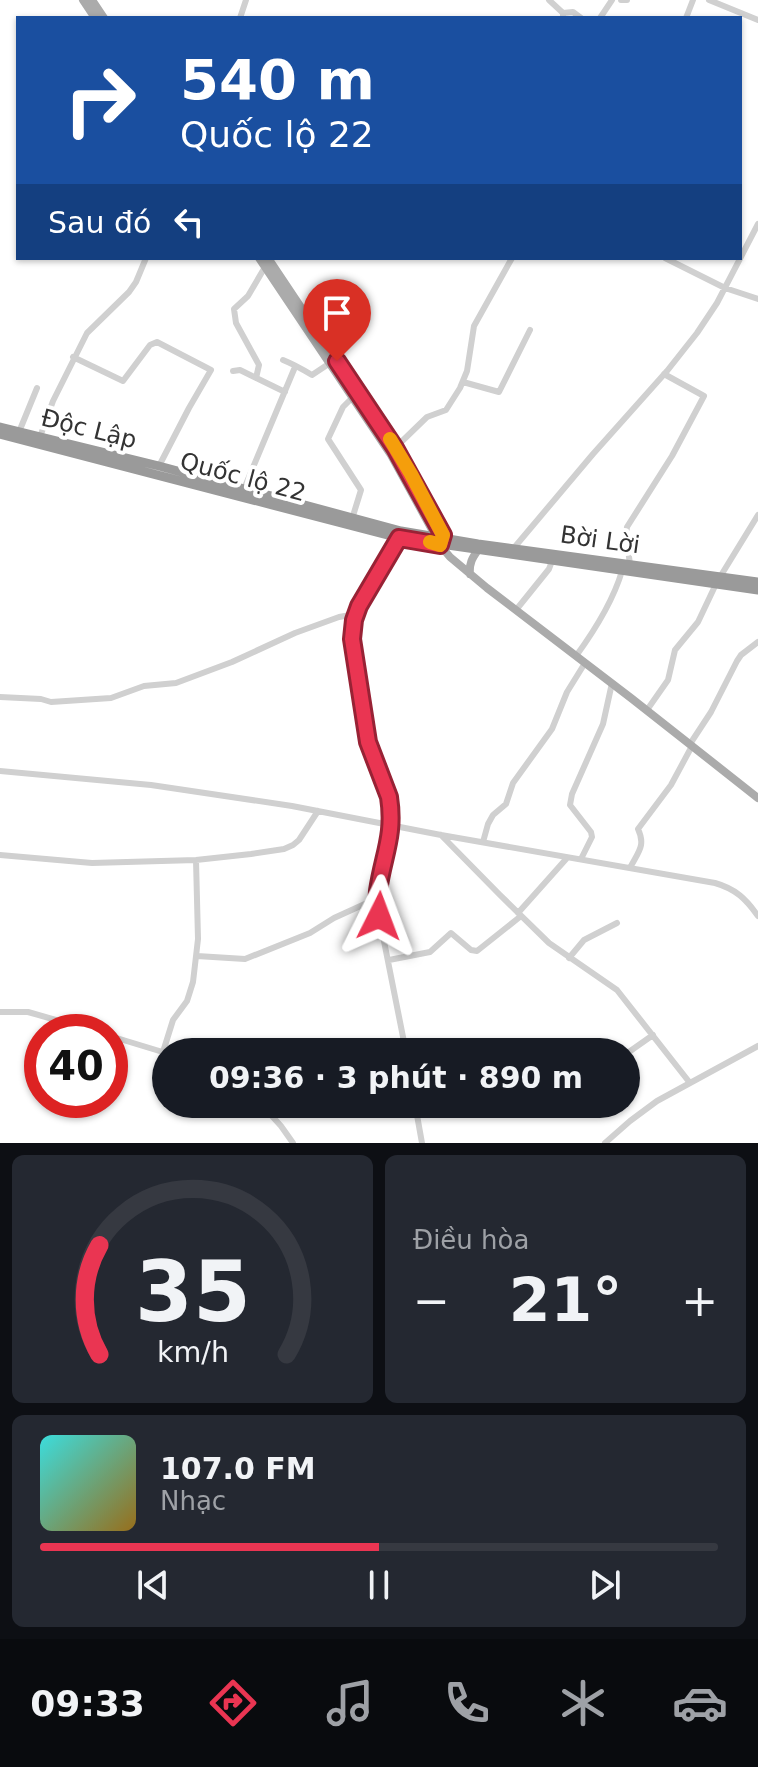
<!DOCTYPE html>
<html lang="vi">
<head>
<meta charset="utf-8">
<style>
	body { margin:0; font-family:"DejaVu Sans",sans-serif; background:#242831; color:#f1f3f6; height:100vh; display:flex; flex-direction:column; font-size:30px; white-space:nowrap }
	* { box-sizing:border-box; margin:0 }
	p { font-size:26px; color:#9ea1a6 }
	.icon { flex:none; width:44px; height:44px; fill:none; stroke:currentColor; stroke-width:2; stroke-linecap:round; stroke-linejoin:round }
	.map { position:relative; height:1143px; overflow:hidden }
	.details { display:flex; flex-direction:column; gap:12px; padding:12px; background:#0d0f14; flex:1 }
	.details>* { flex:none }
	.hud { position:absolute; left:16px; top:16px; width:726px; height:244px; border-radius:0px; box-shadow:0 2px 6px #0004; background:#1a4fa0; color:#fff; overflow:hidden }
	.speed { position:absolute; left:24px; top:1014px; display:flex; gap:16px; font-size:40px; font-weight:700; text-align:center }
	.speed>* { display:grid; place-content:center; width:104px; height:104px; border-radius:50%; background:#171b24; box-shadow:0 2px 6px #0004; line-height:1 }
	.speed .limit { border:12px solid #d22; background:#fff; color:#111 }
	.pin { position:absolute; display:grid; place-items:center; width:68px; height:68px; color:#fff; margin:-82px -34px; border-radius:50% 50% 50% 0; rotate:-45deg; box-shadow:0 0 8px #0007 }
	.pin .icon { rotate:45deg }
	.me { position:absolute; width:88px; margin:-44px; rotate:3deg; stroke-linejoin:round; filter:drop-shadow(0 0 6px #0008) }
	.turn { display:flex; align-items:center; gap:28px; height:168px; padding:0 32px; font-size:36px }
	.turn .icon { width:104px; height:104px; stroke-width:2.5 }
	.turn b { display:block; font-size:56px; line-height:68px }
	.then { display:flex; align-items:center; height:76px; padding:0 32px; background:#0003; gap:16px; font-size:30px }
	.big { font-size:60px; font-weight:700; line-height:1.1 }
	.details .widget { flex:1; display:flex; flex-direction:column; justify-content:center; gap:12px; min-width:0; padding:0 28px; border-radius:12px; background:#242831 }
	.details .dial { align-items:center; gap:0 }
	.dial svg { height:208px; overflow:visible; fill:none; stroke:#363941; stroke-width:7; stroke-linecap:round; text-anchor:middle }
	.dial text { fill:#f1f3f6; stroke:none }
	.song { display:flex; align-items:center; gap:24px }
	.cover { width:96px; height:96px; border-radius:12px; background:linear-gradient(135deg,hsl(180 70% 55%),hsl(40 70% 35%)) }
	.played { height:8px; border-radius:4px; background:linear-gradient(90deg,#ea3552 50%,#363941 50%) }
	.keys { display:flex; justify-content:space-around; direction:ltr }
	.heat { display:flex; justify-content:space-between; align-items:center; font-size:44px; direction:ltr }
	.details .tiles { flex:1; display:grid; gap:12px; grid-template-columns:1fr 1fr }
	.widget:last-child { grid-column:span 2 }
	.trip { position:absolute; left:152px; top:1038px; width:488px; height:80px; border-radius:40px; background:#171b24; box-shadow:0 2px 6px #0004; font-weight:700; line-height:80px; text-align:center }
	.dock { display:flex; height:128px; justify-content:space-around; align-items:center; background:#090b0e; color:#9ea1a6 }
	.dock .icon { width:56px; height:56px }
	.dock .selected { color:#ea3552 }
	.dock b { font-size:36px; color:#f1f3f6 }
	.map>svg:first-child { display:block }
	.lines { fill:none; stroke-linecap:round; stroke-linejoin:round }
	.minor { stroke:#d0d0d0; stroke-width:6 }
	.major { stroke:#ababab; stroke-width:8 }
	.highway { stroke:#9a9a9a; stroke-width:9 }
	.route-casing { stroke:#982235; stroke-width:20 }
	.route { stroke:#ea3552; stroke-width:14 }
	.slow { stroke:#f59e0b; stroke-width:14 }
	.labels { text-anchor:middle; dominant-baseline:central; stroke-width:8; stroke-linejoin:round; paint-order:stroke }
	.street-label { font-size:24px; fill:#333; stroke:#fff }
</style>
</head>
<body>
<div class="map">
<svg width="758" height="1143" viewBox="0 0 758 1143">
	<rect width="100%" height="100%" fill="#fff"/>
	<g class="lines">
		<path class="minor" d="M 549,0 L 563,13 L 563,18
			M 621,0 L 627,0
			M 709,0 L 758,20
			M 563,13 L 573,12 L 581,18
			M 240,18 L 246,0
			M 600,18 L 612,0
			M 686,18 L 693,0
			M 665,258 L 725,288 L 758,299
			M 73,357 L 123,381 L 150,345 L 157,342 L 211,370 L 189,408 L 159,466
			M 283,360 C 293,364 302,369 312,375 L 330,363
			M 233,371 L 240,370 L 285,392
			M 256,378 L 259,365 L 236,323 L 234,309 L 248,296 L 265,267
			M 463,382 L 499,392 L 530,330
			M 19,432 L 37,388
			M 40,437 L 53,401 L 87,333 L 129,292 L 136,282 L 146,258
			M 395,448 L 427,417 L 446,410 L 460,388 L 467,371 L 474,326 L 512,258
			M 244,489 L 295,367
			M 352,519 L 361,490 L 328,439 L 343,407 L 353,397
			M 399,538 L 359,606 L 354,620 L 352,639 L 368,742 L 389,797 L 392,825 L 378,890 L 379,916 L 406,1052
			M 513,549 L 593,454 L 667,371 L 697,333 L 717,303 L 758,224
			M 630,564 L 626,535 L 627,527 L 672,456 L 704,396 L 664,374
			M 720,577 L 758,515
			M 516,610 L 549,569 L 552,561
			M 576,656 C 595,630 613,601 622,571
			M 0,697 L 41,699 L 51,702 L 111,698 L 144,686 L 176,683 L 232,662 L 295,633 L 339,617 L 356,614
			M 647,710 L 668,680 L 675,650 L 698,622 L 716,584
			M 690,744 L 711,712 L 737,661 L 741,655 L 758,642
			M 0,771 L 151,785 L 292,806 L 441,835 L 715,883 C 736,889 746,899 758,916
			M 441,835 L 500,895 L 549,943 L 617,990 L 690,1083
			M 483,842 L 488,824 L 493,815 L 506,804 L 513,783 L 552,729 L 567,692 L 585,663
			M 0,855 L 92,863 L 196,860 L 251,854 L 284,849 L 293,845 L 299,840 L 318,811
			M 581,859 L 592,837 L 591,832 L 570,805 L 572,794 L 603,724 L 612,683
			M 630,868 C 638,852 646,846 638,829 L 671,785 L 692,746
			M 518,913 L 567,858
			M 197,956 L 245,959 L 310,933 L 334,918 L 378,898
			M 569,958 L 584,940 L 617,923
			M 389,960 L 430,952 L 451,933 L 471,950 L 477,951 L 521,916
			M 0,1012 L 28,1012 L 98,1032
			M 110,1036 L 166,1053
			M 163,1052 L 173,1020 L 187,1001 L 193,982 L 198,939 L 196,860
			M 626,1054 L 653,1035
			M 261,1104 L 281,1126 L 293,1143
			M 415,1104 L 422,1143
			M 605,1143 L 630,1121 L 657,1101 L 758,1046"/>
		<path class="major" d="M 83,0 L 95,18
			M 92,0 L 104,18
			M 259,258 L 391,455 L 436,537
			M 268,258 L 395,448 L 442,531 L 444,538
			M 440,545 L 450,557 L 487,588 L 631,698 L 758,798
			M 470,574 C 469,564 472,558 478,550"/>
		<path class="highway" d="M 0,427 L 159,466 L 401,531 L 478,544 L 758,582
			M 0,434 L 399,538 L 758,590"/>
	</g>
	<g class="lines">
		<g class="route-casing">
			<path id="route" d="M 337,361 L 395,448 L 443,535 L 440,545 L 399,538 L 359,606 L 354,620 L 352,639 L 368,742 L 389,797 C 395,836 383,855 378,891 C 377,899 379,908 379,916"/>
		</g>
		<use href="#route" class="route"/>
		<path class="slow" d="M 390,439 L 411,474 L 443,535 L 440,545 L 430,542"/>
	</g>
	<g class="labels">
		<g class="street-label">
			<text transform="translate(89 429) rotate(14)">Độc Lập</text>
			<text transform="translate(243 477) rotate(15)">Quốc lộ 22</text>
			<text transform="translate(600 540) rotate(8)">Bời Lời</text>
		</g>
	</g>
</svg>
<div class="speed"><div class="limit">40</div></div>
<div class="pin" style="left:337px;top:361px;background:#d93025"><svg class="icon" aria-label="arrive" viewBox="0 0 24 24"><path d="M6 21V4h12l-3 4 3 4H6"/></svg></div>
<svg class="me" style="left:379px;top:916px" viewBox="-20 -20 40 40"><path d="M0-17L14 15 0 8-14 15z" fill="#ea3552" stroke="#fff" stroke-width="4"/></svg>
<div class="trip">09:36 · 3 phút · 890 m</div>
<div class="hud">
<div class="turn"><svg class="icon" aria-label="right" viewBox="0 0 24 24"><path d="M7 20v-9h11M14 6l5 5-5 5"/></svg><div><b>540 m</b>Quốc lộ 22</div></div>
<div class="then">Sau đó<svg class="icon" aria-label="left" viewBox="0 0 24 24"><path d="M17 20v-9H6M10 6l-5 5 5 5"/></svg></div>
</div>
</div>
<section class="details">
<div class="tiles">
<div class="widget dial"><svg viewBox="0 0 100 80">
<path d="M14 69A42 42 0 1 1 86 69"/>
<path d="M14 69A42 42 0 0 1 14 27" stroke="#ea3552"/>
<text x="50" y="56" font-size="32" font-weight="700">35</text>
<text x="50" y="72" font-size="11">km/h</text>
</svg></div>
<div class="widget"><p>Điều hòa</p>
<div class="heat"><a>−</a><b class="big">21°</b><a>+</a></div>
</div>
<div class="widget">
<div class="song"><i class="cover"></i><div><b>107.0 FM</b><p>Nhạc</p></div></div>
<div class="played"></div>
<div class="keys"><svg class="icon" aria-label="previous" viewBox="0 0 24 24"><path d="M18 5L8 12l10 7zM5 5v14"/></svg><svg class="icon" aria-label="pause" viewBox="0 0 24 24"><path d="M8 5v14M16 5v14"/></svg><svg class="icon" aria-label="next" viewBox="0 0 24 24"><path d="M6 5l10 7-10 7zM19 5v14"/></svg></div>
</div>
</div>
</section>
<nav class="dock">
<b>09:33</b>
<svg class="icon selected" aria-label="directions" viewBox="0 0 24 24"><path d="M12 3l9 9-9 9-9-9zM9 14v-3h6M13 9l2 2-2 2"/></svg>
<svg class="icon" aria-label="music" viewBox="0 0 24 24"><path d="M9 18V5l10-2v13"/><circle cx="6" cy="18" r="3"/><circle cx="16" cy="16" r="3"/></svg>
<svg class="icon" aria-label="phone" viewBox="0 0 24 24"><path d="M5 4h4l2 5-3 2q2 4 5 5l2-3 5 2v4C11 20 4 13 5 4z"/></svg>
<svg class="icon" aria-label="climate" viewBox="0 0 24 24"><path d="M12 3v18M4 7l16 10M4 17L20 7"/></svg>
<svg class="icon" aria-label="car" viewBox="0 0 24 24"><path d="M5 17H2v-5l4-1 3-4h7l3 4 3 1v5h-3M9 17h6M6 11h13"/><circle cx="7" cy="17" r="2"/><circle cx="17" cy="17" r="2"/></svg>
</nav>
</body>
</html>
